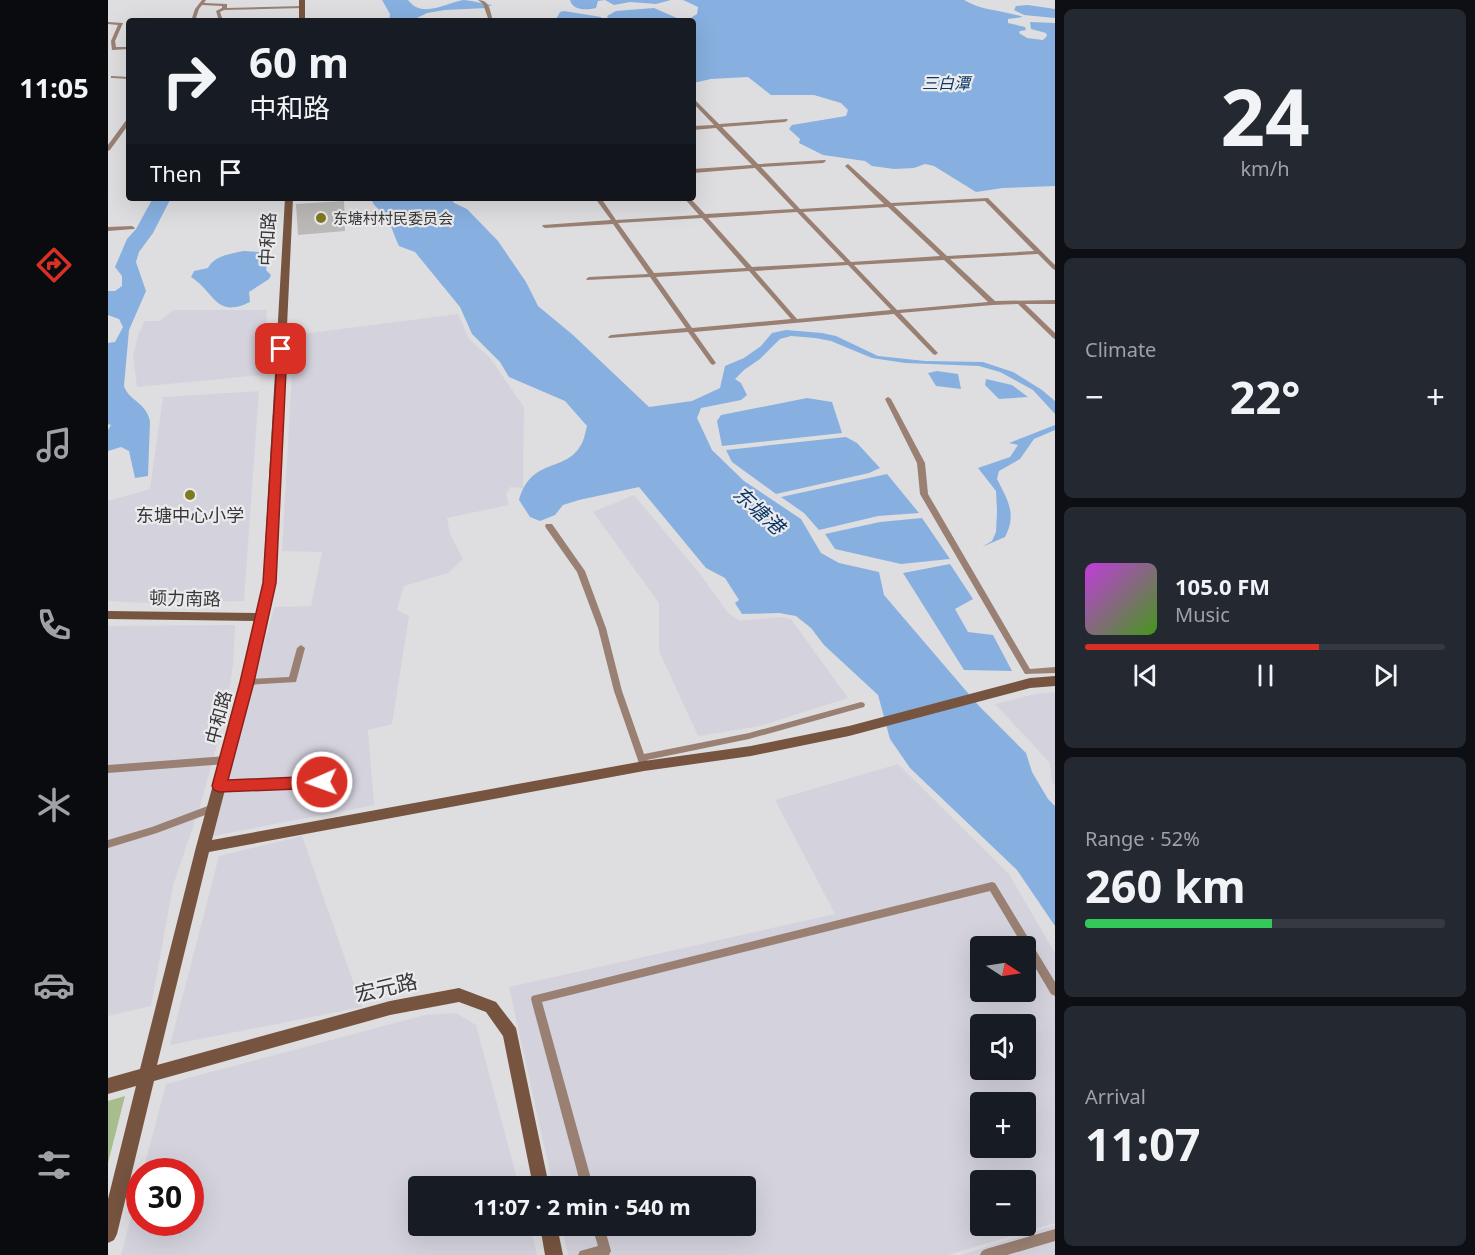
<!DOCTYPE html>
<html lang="en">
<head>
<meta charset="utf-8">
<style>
	body { margin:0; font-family:"Noto Sans","Noto Sans SC",sans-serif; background:#242831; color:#f1f3f6; height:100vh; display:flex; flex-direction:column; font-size:22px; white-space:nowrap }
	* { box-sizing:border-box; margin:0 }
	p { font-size:20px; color:#9ea1a6 }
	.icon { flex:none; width:33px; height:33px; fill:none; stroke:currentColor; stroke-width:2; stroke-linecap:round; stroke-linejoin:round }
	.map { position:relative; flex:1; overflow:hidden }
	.details { display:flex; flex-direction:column; gap:9px; padding:9px; background:#0d0f14; width:420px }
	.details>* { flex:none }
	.banner { position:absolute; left:18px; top:18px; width:570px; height:183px; border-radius:6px; box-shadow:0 6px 24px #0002; background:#171b24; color:#f1f3f6; overflow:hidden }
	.needle { width:39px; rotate:102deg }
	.tools { position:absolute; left:862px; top:936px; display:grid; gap:12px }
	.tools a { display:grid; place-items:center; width:66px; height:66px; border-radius:6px; background:#171b24; box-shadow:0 6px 24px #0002; font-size:30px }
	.speed { position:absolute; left:18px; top:1158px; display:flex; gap:12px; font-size:30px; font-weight:700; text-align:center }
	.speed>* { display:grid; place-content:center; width:78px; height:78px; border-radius:50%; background:#171b24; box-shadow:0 6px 24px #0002; line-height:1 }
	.speed .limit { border:9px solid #d22; background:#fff; color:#111 }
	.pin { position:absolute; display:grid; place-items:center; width:51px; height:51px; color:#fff; margin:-26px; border-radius:12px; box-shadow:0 3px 9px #0006 }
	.me { position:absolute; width:66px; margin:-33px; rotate:268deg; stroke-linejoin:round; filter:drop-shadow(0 0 4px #0008) }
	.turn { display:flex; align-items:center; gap:21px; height:126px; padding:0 24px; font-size:27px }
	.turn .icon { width:78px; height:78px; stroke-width:2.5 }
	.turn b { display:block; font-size:42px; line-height:51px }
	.then { display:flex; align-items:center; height:57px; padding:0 24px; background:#0003; gap:12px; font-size:22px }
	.big { font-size:45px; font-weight:700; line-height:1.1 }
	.details .tile { flex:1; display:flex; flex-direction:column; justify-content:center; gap:9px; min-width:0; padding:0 21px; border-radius:9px; background:#242831 }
	.details .dial { align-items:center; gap:0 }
	.dial b { font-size:78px; line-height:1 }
	.song { display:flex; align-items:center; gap:18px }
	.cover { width:72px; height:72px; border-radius:9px; background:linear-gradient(135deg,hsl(290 70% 55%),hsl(100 70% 35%)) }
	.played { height:6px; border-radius:3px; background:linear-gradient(90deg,#d93025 65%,#363941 65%) }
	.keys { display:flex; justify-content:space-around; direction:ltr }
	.heat { display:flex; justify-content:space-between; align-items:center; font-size:33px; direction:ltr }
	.charge { height:9px; border-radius:4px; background:linear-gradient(90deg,#34c759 52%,#363941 0) }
	.trip { position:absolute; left:300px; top:1176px; width:348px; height:60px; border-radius:6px; background:#171b24; box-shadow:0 6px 24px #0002; font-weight:700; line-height:60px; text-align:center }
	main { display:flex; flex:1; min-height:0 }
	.dock { display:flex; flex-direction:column; width:108px; justify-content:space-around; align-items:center; background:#090b0e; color:#9ea1a6 }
	.dock .icon { width:42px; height:42px }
	.dock .current { color:#d93025 }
	.dock b { font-size:27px; color:#f1f3f6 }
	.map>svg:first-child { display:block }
	.built { fill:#d4d3dd; fill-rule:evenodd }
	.green { fill:#a7bd8d }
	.water { fill:#87b0e0 }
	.building { fill:#bab9b8 }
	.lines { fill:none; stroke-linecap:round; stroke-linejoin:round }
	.street { fill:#998073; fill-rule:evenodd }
	.secondary { fill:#775440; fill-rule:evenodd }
	.route { fill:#d93025; stroke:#8d1f18; stroke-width:1.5 }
	.poi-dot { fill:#7e7a21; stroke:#ebebed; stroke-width:2 }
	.labels { text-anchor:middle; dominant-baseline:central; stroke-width:4.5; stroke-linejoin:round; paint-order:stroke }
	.far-poi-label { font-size:15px; fill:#383839; stroke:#ebebed; text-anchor:start }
	.far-water-label { font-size:16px; font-style:italic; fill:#0d3865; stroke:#ebebed }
	.street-label { font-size:18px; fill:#383839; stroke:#ebebed }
	.poi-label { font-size:18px; fill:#383839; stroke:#ebebed }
	.water-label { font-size:20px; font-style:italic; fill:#0d3865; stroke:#ebebed }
	.near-street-label { font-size:21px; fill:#383839; stroke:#ebebed }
</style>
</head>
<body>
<main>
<nav class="dock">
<b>11:05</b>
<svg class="icon current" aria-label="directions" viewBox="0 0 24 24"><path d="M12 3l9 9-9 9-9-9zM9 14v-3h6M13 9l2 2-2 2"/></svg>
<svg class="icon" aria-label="music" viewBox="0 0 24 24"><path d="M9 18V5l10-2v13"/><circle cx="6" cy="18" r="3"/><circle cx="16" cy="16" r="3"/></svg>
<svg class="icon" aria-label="phone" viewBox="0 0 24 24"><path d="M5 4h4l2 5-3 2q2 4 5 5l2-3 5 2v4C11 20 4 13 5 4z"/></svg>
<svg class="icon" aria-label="climate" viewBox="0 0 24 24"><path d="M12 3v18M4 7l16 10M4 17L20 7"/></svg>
<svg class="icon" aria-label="car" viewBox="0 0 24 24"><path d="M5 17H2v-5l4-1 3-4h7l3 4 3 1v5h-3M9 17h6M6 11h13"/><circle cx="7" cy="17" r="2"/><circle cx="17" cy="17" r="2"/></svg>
<svg class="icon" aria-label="filters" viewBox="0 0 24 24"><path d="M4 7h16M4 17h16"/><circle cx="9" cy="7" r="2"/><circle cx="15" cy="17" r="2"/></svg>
</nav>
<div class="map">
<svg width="947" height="1255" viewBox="0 0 947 1255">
	<rect width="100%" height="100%" fill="#dedee0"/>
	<path class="built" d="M 65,310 L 159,310 L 154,375 L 29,387 L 25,356 L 30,335 L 37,321 L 52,321 Z
		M 350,314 L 361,339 L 382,358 L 416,407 L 415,488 L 402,487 L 398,495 L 401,505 L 339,518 L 342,534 L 355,559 L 340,573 L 296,586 L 289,610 L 301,616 L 284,724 L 260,730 L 266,805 L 105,836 L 166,607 L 203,606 L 214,552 L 174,551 L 186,335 Z
		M 151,391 L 136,601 L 36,603 L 0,601 L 0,501 L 42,489 L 55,397 Z
		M 526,495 L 592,574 L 620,613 L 632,621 L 671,617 L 683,619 L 740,698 L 652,726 L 590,736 L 551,651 L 551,603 L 485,512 Z
		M 127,625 L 125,665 L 118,712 L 93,803 L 65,886 L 43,1006 L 0,1016 L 0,626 Z
		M 947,692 L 947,785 L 944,782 L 942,763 L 887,704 L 927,694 Z
		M 790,764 L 901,874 L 947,953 L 947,1223 L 840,1255 L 460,1255 L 454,1226 L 638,1226 L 638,1186 L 445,1186 L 401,987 L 727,914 L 667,800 ZM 873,946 L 918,946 L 918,992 L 873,992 ZM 873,1024 L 918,1024 L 918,1070 L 873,1070 ZM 873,1102 L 918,1102 L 918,1148 L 873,1148 ZM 873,1180 L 918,1180 L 918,1226 L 873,1226 Z
		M 194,836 L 254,1007 L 62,1045 L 111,856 Z
		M 348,1013 L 368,1025 L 411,1186 L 310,1186 L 310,1226 L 422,1226 L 429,1255 L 13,1255 L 31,1186 L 32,1222 L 82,1222 L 82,1172 L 35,1171 L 58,1084 L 317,1015 Z
		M 947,1225 L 947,1255 L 853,1255 Z"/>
	<path class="green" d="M 17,1096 L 0,1163 L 0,1101 Z"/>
	<path class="water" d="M 274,0 L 300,0 C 314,19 338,3 355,0 C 363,0 375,4 384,5 L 378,8 L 337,10 L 319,13 L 309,18 L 308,21 L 281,21 L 282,14 Z
		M 462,0 L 563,0 L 548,4 L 522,2 L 506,5 L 497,0 L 490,1 L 488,8 C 478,10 465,11 462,0 Z
		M 575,0 L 856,0 C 874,11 895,10 915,17 L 900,19 L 900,23 L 917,27 L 918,30 L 912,31 L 911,33 L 919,38 L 935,40 L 939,36 L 938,33 L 923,29 L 922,22 L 947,23 L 947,186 L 895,188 L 868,192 L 826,166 L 817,164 L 806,168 L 786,169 L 764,166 L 757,161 L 715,155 L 691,143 L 692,139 L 681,129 L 684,125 L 738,116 L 740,110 L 733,103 L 706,95 L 663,95 L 640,77 L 603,79 L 585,83 L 585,21 L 578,21 L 589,14 L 590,7 Z
		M 920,5 L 947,9 L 947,18 L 916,15 L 906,10 L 908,6 Z
		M 546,8 L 569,18 L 570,21 L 501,21 L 499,16 L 508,11 Z
		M 456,11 L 493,17 L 494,21 L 447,21 L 452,12 Z
		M 45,198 L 63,198 L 45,233 L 31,252 L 28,262 L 38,291 L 21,330 L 16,386 C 21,401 38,402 42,421 L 40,476 L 27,478 L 21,451 L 13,447 L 0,451 L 0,430 L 3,425 L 0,424 L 0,343 L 7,342 L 15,327 L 11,319 L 0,315 L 0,291 L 7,291 L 14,286 L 14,276 L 7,267 L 19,239 L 28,229 Z
		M 263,198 L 343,198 L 346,203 L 359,209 L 390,241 L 418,282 L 430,306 L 465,335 L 541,407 L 584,401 L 612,388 L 617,366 L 636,358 L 653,346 L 664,333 L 678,330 L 714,333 L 728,336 L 770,356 L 817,361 L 875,362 L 905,372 L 934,390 L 947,401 L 947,414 L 925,390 L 892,372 L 871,366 L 797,363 L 764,358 L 723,341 L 707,338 L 683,336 L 672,339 L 652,359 L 636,370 L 627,379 L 633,383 L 639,395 L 633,400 L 593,408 L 589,418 L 604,450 L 636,481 L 693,519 L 713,553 L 731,563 L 771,572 L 776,595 L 871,706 L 918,753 L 924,772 L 940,799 L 947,806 L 947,926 L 909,870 L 802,768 L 782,739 L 770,695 L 716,645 L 703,628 L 688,616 L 671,613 L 634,614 L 627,603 L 631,600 L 617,578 L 598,568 L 531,487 L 471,500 L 455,505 L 447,515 L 432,521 L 422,517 L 411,500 C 423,458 455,472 471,448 C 476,442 477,433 479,426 L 457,401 L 401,377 L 392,362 L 364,334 L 352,307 L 307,252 L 291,246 C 287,238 284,228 280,219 C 276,211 265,208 263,198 Z
		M 136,251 L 152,252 L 159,265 L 158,270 L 163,275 L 161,279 L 141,292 L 142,302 C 107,319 107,292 83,277 L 86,271 L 100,268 C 107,255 122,254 136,251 Z
		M 829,371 L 850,374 L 853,389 L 828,386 L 820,373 Z
		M 878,379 L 904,385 L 920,397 L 891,399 L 877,385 Z
		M 699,398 L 724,402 L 734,433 L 614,446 L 609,421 L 613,415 Z
		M 947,425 L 947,430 L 926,439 L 912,459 L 891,471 L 889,479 C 900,501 909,514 897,537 L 874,547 L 884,541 L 888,532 L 889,511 L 888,491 L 870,468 L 902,457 L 910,445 L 901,443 Z
		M 738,437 L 749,443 L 772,468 L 761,473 L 668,494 L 624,462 L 618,450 Z
		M 779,474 L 811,513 L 770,516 L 711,530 L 696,513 L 673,497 Z
		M 814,518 L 842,559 L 793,564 L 727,549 L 717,534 L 772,522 Z
		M 842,564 L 865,599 L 847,609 L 860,632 L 885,635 L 904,671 L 856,670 L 795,573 Z"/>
	<path class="building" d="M 236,201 L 237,231 L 190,235 L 188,204 Z"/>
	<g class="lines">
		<path class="street" d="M 94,0 L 98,0 L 96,3 L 119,4 L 119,8 L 195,6 L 197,7 L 195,8 L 116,10 L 112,12 L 115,21 L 111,21 L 108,11 L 114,8 L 114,6 L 94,5 L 91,9 L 87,21 L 83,21 L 87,9 Z
			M 370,0 C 382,0 382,11 385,21 L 381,21 L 375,4 Z
			M 0,22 L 15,23 L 7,41 L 8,47 L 21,47 L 21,49 L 4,50 L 3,41 L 10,25 L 0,24 Z
			M 3,76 L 21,77 L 21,79 L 5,78 L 3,78 Z
			M 585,98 L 611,124 L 679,119 L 680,120 L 677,122 L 614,127 L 650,164 L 717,160 L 718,161 L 715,163 L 653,167 L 692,209 L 776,204 L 738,167 L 737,166 L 740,164 L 783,203 L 880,198 L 947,265 L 947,270 L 945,269 L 930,254 L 842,259 L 887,301 L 947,300 L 947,304 L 917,304 L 947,333 L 947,339 L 945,338 L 910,304 L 885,305 L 792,313 L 829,352 L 830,353 L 827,355 L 825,354 L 786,314 L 586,332 L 608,363 L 605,365 L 603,364 L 580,332 L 501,338 L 500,337 L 503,335 L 578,328 L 542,277 L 479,280 L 478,279 L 481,277 L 540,274 L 505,224 L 437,228 L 434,226 L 435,225 L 503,220 L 487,198 L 493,198 L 508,220 L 591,215 L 576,198 L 582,198 L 597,214 L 686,209 L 647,168 L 585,173 L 585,169 L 644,165 L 608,128 L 585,130 L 585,126 L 606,125 L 585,103 ZM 877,201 L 926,251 L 839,256 L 786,206 ZM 780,207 L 832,256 L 743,262 L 695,212 ZM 689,212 L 737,262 L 644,267 L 600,218 ZM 594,218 L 638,268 L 546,273 L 510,223 ZM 836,260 L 880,302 L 789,310 L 746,265 ZM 740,265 L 783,310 L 689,319 L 647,271 ZM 641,271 L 683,319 L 584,328 L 548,277 Z
			M 21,118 L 21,124 L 2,150 L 0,151 L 0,145 L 19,119 Z
			M 249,198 L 255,198 L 255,199 L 252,201 Z
			M 24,226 L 27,228 L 26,229 L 0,231 L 0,227 Z
			M 780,397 L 783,399 L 817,463 L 820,494 L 922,669 L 947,667 L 947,673 L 917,674 L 812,494 L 809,463 L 777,399 Z
			M 438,524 L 444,524 L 477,571 L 498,628 L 514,691 L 536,754 L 641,733 L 753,702 L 756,703 L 757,705 L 756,707 L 641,739 L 539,760 L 541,766 L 539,769 L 536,770 L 533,769 L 506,691 L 490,628 L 469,572 L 438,528 L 437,526 Z
			M 193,645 L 197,648 L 188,682 L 139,685 L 136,684 L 135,682 L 136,680 L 139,679 L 181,677 L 189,648 Z
			M 118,756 L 121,758 L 123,760 L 121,762 L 118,764 L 0,773 L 0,765 Z
			M 235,777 L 238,778 L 240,781 L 238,784 L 235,785 L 111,790 L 108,789 L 106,786 L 108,783 L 111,782 Z
			M 105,804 L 108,805 L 110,808 L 108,811 L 49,833 L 0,848 L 0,840 L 44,827 Z
			M 884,882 L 887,883 L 947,982 L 947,996 L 943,994 L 918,952 L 918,946 L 915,946 L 882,891 L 434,1002 L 485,1186 L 473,1186 L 423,999 L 424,996 Z
			M 484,1226 L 496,1226 L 503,1251 L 501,1255 L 470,1255 L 472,1251 L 490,1246 Z
			M 947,1229 L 947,1241 L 899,1255 L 872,1255 L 874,1251 L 878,1249 Z"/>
		<path class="secondary" d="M 191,0 L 197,0 L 197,21 L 191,21 Z
			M 177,198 L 185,198 L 167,583 L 145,682 L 104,840 L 536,761 L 643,746 L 741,726 L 922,678 L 947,676 L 947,686 L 922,688 L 741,736 L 643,756 L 536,771 L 101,852 L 49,1065 L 282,1001 L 351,988 L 388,1002 L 408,1028 L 441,1186 L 425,1186 L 395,1036 L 378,1012 L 351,1002 L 282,1015 L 46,1081 L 9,1234 L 6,1240 L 0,1243 L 0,1199 L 28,1086 L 0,1094 L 0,1078 L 32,1069 L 88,847 L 133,682 L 147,621 L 0,619 L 0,611 L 148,613 L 155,583 Z
			M 432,1226 L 449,1226 L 455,1255 L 437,1255 Z"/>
	</g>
	<path class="route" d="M 170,346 L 173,346 L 179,349 L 168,583 L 146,682 L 120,780 L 214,776 L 220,778 L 222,782 L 220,786 L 214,788 L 111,792 L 106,790 L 104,786 L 132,682 L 155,583 Z"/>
	<g class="poi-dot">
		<circle cx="213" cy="218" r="6"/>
		<circle cx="82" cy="495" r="6"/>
	</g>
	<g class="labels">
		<g class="far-poi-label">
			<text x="225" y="218">东塘村村民委员会</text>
		</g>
		<g class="far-water-label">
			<text x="838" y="83">三白潭</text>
		</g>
		<g class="street-label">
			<text transform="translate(159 239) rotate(-87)">中和路</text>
			<text transform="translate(77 598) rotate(1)">顿力南路</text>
			<text transform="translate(110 717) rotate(-75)">中和路</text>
		</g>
		<g class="poi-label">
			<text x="82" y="515">东塘中心小学</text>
		</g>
		<g class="water-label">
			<text transform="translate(651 510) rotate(42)">东塘港</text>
		</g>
		<g class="near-street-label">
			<text transform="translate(278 987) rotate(-13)">宏元路</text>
		</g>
	</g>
</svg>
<div class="tools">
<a><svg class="needle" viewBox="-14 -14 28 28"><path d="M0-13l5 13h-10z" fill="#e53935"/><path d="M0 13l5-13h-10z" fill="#9ea1a6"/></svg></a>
<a><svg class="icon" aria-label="sound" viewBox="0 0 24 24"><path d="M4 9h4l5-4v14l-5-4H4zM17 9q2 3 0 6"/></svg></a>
<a>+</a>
<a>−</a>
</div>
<div class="speed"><div class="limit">30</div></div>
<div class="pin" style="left:173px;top:349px;background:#d93025"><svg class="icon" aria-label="arrive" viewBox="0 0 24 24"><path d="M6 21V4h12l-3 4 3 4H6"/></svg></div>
<svg class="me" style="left:214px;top:782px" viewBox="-20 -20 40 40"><circle r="17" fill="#d93025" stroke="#fff" stroke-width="3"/><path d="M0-11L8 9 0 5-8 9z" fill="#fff"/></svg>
<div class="trip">11:07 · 2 min · 540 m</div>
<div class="banner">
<div class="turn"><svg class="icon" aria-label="right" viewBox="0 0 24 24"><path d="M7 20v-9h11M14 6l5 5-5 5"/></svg><div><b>60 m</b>中和路</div></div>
<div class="then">Then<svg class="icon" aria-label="arrive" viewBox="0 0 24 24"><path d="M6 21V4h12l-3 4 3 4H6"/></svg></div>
</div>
</div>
<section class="details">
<div class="tile dial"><b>24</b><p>km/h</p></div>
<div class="tile"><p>Climate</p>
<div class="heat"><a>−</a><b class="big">22°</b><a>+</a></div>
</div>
<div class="tile">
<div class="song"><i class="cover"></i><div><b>105.0 FM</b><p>Music</p></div></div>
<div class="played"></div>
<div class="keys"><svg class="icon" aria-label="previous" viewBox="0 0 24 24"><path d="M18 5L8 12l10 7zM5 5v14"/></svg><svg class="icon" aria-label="pause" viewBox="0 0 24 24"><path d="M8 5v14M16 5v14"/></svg><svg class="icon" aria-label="next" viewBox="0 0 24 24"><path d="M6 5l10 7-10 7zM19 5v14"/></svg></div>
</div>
<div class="tile"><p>Range · 52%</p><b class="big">260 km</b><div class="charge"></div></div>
<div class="tile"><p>Arrival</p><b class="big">11:07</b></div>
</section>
</main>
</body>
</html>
